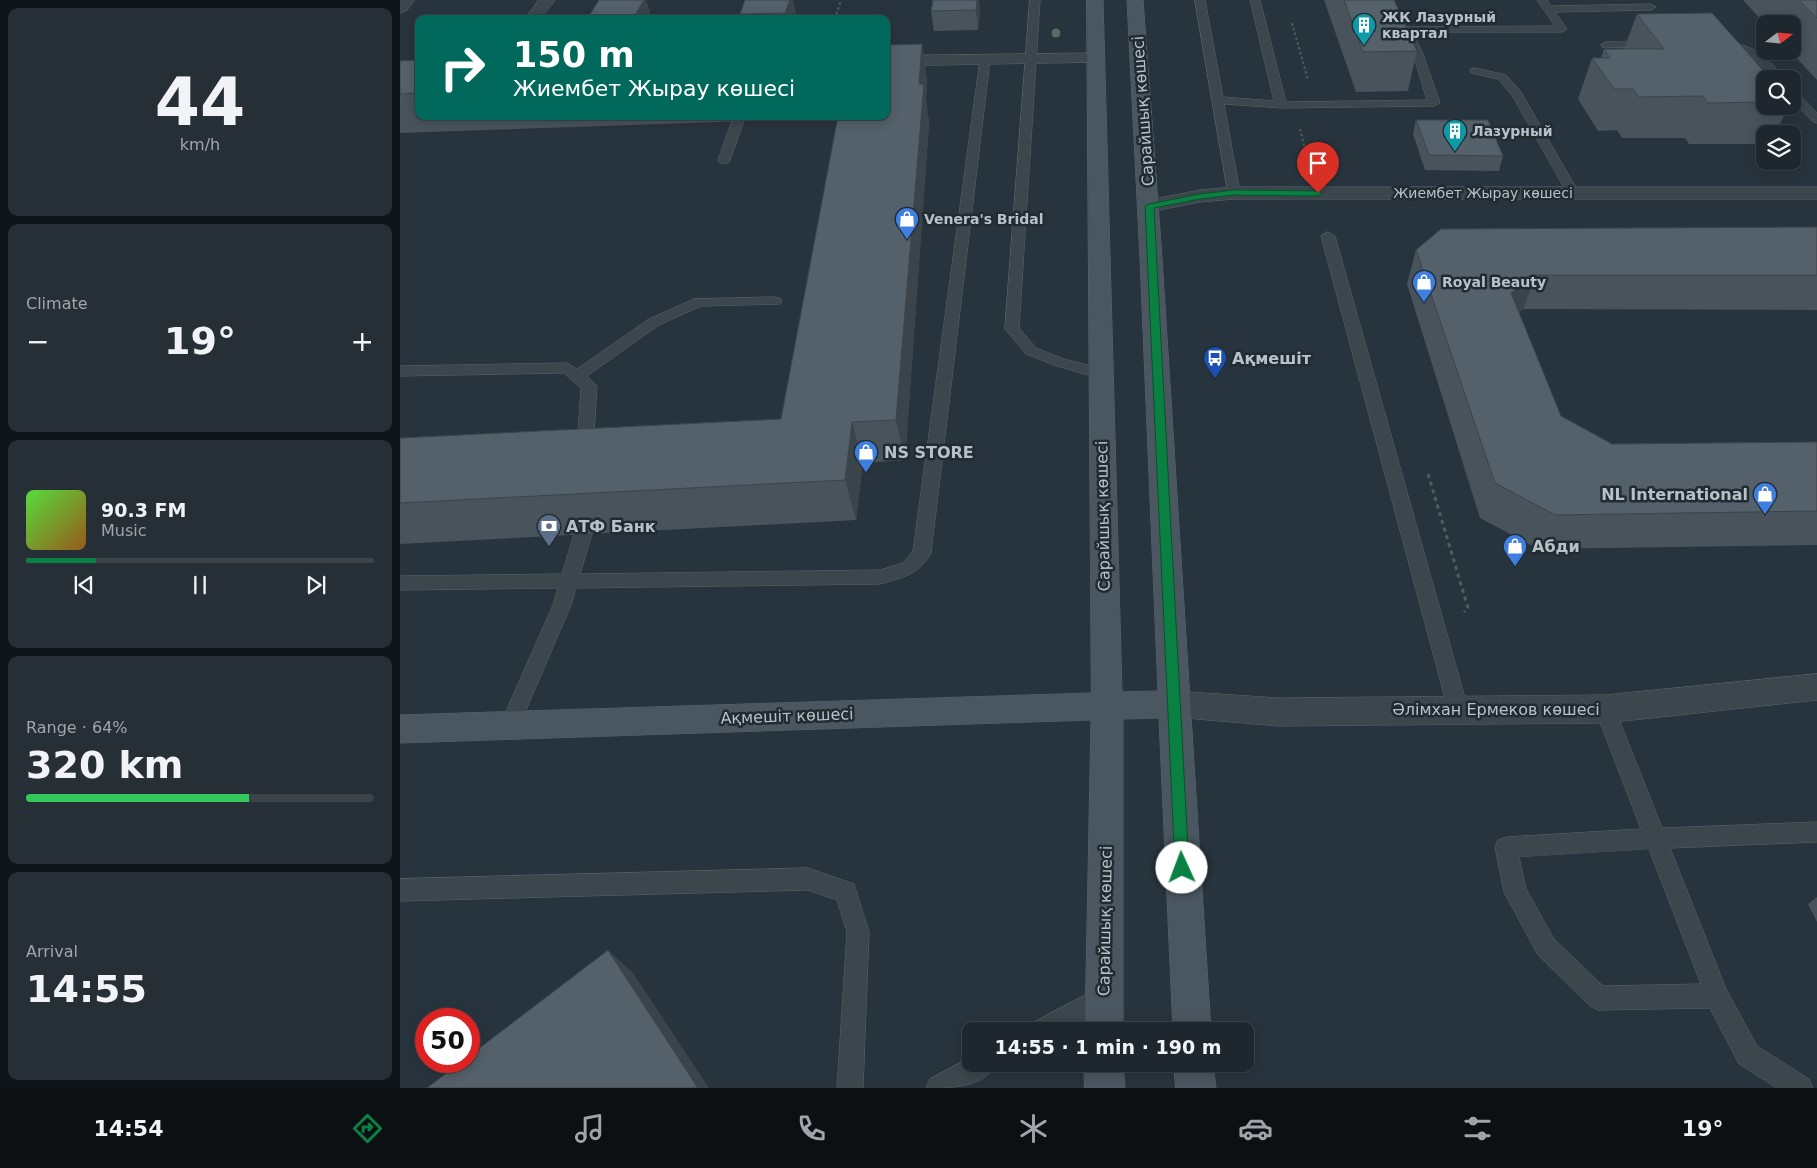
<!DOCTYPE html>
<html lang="en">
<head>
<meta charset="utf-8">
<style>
	body { margin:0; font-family:"DejaVu Sans",sans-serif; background:#262f36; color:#f1f3f6; height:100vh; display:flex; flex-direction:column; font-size:19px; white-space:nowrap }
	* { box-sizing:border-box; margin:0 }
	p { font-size:16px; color:#a1a5aa }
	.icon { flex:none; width:28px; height:28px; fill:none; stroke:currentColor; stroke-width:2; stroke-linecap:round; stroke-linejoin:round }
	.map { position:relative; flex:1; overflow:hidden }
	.sheet { display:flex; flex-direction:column; gap:8px; padding:8px; background:#101519; width:400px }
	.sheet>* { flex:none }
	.guide { position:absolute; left:15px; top:15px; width:475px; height:105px; border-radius:10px; box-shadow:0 2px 12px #0003,0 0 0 1px #3c444a; background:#00695c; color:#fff; overflow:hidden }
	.needle { width:32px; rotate:74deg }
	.fabs { position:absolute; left:1356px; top:15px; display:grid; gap:10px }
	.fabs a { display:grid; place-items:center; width:45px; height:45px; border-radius:10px; background:#1e272e; box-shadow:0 2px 12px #0003,0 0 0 1px #3c444a; font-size:25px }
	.speed { position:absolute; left:15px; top:1008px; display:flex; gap:10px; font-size:25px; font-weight:700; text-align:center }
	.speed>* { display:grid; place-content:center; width:65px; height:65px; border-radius:50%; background:#1e272e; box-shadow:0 2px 12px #0003,0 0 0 1px #3c444a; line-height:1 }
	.speed .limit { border:8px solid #d22; background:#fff; color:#111 }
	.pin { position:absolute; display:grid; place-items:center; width:42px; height:42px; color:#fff; margin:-51px -21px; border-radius:50% 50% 50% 0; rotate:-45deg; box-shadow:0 0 5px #0007 }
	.pin .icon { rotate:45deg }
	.me { position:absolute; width:55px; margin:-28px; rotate:358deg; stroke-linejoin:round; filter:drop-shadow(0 0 4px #0008) }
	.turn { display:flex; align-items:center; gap:18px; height:105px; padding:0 15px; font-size:22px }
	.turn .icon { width:65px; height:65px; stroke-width:2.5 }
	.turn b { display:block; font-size:35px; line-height:42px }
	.big { font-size:38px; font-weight:600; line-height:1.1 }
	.sheet .widget { flex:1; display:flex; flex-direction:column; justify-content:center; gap:8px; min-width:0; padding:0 18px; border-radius:10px; background:#262f36 }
	.sheet .dial { align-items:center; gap:0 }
	.dial b { font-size:65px; line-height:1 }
	.song { display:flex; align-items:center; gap:15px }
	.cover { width:60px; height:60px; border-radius:8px; background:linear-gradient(135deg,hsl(110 70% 55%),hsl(30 70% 35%)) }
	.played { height:5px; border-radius:2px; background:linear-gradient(90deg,#0b8043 20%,#3c444a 20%) }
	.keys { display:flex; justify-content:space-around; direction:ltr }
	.heat { display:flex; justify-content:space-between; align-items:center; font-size:28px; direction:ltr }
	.charge { height:8px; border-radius:4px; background:linear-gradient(90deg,#34c759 64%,#3c444a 0) }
	.trip { position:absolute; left:562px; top:1022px; width:292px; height:50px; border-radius:10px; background:#1e272e; box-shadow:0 2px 12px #0003,0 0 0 1px #3c444a; font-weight:600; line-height:50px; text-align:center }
	.tabs { display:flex; height:80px; justify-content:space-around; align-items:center; background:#0c1012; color:#a1a5aa }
	.tabs .icon { width:35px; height:35px }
	.tabs .active { color:#0b8043 }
	.tabs b { font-size:22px; color:#f1f3f6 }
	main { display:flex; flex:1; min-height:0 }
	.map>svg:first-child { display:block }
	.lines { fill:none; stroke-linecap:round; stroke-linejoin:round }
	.lane-casing { stroke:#5a646b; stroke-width:1 }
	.street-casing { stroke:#5a646b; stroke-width:1 }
	.secondary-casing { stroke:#5a646b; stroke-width:1 }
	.path-far1 { stroke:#4c5f5d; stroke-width:2; stroke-dasharray:2.5 2.5; stroke-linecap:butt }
	.path { stroke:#4c5f5d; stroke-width:3; stroke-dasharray:4 4; stroke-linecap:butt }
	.lane { fill:#3c464d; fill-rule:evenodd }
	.street { fill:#3c464d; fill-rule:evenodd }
	.secondary { fill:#4a5660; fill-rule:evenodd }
	.tree { fill:#556d5f }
	.wall { fill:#48535b }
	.shaded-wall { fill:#3b444a }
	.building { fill:#54616a; stroke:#3b444a }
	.route { fill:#0b8043; stroke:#07532c }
	.labels { text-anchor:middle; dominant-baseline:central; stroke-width:5; stroke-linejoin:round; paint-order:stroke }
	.far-poi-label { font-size:14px; font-weight:bold; fill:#b8c1c8; stroke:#212b32; text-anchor:start }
	.far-street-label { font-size:14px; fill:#b8c1c8; stroke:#212b32 }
	.street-label { font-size:16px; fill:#b8c1c8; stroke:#212b32 }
	.poi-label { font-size:16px; font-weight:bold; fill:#b8c1c8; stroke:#212b32; text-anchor:start }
</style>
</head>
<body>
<main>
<section class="sheet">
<div class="widget dial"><b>44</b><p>km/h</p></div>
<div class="widget"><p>Climate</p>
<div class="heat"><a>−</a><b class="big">19°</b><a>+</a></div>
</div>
<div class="widget">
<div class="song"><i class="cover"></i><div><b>90.3 FM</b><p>Music</p></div></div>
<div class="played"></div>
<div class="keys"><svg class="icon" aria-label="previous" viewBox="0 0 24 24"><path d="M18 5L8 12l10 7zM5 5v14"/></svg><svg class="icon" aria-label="pause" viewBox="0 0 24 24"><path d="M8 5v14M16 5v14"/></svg><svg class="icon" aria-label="next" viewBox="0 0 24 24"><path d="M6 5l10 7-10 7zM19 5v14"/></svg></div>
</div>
<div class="widget"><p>Range · 64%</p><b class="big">320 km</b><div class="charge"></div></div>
<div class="widget"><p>Arrival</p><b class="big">14:55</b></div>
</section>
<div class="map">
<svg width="1417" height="1088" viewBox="0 0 1417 1088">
	<rect width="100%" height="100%" fill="#28343d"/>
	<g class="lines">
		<g class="lane-casing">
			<path id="lane" d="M 630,0 L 640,0 L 619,328 L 636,348 L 664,359 L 706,370 L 709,374 L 706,378 L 701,379 L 654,365 L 626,354 L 605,329 Z
				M 795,0 L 805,0 L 823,97 L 874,101 L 850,0 L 860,0 L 886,102 L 1027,100 L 1013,54 L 1001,29 L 1002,27 L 1155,26 L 1137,0 L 1147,0 L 1151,6 L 1251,4 L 1256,7 L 1251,10 L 1155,12 L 1167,29 L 1162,32 L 1013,32 L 1023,54 L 1040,103 L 1034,106 L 881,108 L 824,104 L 840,193 L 834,197 L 828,193 Z
				M 1206,42 L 1248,42 L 1253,45 L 1248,48 L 1202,47 L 1201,45 Z
				M 1319,42 C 1351,43 1365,53 1384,79 L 1373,79 L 1356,60 L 1344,52 L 1315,47 L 1314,45 Z
				M 585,57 L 590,60 L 531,553 C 518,576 503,577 480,584 L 176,588 L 171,605 L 117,731 L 110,734 L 103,731 L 100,725 L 153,605 L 158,588 L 0,590 L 0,576 L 162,574 L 174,534 L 177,529 L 183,527 L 189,529 L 192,534 L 180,574 L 480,570 L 503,563 L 513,551 L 580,60 Z
				M 1075,68 L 1106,75 L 1121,92 L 1179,193 L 1177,196 L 1169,196 L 1167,193 L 1112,95 L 1098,79 L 1071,73 L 1070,71 L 1071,69 Z
				M 1392,90 L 1396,91 L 1417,113 L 1417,123 L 1413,122 L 1392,100 Z
				M 338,118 L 344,121 L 330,160 L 328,163 L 320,163 L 318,160 L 332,121 Z
				M 928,232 L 935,236 L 1068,709 L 1065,715 L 1058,718 L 1051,715 L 1048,709 L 921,236 Z
				M 375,297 L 380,298 L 382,301 L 380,304 L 301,306 L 259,325 L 187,376 L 197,386 L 194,433 L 192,437 L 186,439 L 180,437 L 178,433 L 181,388 L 164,373 L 0,376 L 0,366 L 167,363 L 177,369 L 249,319 L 294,299 Z
				M 1205,700 L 1212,703 L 1215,709 L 1262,828 L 1417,822 L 1417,842 L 1270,848 L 1326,989 L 1357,1046 L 1409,1079 L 1413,1088 L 1377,1088 L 1339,1064 L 1310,1008 L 1198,1010 L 1190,1006 L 1138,955 L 1104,892 L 1095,847 L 1098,840 L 1106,837 L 1241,829 L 1195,709 L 1198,703 ZM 1249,849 L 1301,984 L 1203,986 L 1154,939 L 1126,889 L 1119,857 Z
				M 408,868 L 454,884 L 469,932 L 463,1088 L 437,1088 L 447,932 L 437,900 L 408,890 L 0,901 L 0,879 Z
				M 703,986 L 711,990 L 715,998 L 711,1006 L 667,1031 L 631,1031 L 634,1022 Z
				M 571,1057 L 571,1064 L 595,1064 C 586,1088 549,1088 526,1088 L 530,1079 Z"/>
		</g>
		<g class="street-casing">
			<path id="street" d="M 0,0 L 15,0 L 6,11 L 0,13 Z
				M 139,0 L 155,0 L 141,19 L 125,19 Z
				M 696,53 L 702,54 L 704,58 L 702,62 L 486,66 L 486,56 Z
				M 834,187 L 1417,187 L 1417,199 L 834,199 L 800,202 L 749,212 L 742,210 L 739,206 L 742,202 L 749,200 L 800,190 Z
				M 1417,674 L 1417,700 L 1205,723 L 878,726 L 774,717 L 763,713 L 758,704 L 763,695 L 774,691 L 878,698 L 1205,695 Z"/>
		</g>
		<g class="secondary-casing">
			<path id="secondary" d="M 687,0 L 703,0 L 722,692 L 758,691 L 740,258 L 727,0 L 743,0 L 762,258 L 811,1031 L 773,1031 L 759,718 L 723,719 L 723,1031 L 685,1031 L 691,720 L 0,743 L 0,715 L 691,693 Z
				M 684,1064 L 723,1064 L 725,1088 L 685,1088 Z
				M 774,1064 L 813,1064 L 816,1088 L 776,1088 Z"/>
		</g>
		<path class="path-far1" d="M 435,19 L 441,0
			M 892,23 L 908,80
			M 900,129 L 909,165"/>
		<path class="path" d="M 1028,474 L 1068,608 L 1064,612"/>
		<use href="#lane" class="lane"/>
		<use href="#street" class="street"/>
		<use href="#secondary" class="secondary"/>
	</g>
	<circle class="tree" cx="656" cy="33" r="4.5"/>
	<path class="wall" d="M 199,0 L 246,0 L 251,16 L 250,19 L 190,19 L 189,16 Z
		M 345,0 L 393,0 L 396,14 L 394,19 L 341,19 L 340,14 Z
		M 533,0 L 580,11 L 578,30 L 534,31 L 531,11 Z
		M 924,0 L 994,0 L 1017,51 L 1008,91 L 956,92 Z
		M 1343,0 L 1417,0 L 1417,80 L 1390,51 L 1392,51 L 1392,24 L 1365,24 Z
		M 1237,14 L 1365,79 L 1365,106 L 1389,106 L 1375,134 L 1365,134 L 1365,144 L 1289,144 L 1285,138 L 1222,138 L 1217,130 L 1198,131 L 1178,99 L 1192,58 L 1201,58 L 1204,49 L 1224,49 Z
		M 522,44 L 527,81 L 526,100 L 529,123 L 505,460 L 463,463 L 456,520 L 0,544 L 0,438 L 381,419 L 438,118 L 0,133 L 0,61 L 19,60 L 19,116 L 486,116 Z
		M 1016,120 L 1103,156 L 1099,171 L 1025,170 L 1013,134 Z
		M 1417,227 L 1417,310 L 1123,309 L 1119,312 L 1161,416 L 1212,444 L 1417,442 L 1417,545 L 1138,549 L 1080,518 L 1007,284 L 1016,250 Z
		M 1417,897 L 1417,922 L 1408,904 Z"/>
	<path class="shaded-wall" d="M 244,0 L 246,0 L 251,16 L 250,19 L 236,19 L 235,15 Z
		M 390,0 L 393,0 L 396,14 L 394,19 L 386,19 L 385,13 Z
		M 577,0 L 579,0 L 580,11 L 578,30 L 576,10 Z
		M 522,44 L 527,81 L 526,100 L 529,123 L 505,460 L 496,420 Z
		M 1136,275 L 1123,309 L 1098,328 L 1111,293 Z
		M 452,422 L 463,463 L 456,520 L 445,480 Z
		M 208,950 L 233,973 L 309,1088 L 298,1088 Z"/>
	<path class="building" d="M 199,0 L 244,0 L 235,15 L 189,16 Z
		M 345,0 L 390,0 L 385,13 L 340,14 Z
		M 533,0 L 577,0 L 576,10 L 531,11 Z
		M 944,0 L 994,0 L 1017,51 L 963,52 Z
		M 1399,0 L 1417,0 L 1417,18 Z
		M 1312,13 L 1371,79 L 1365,79 L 1365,102 L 1308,103 L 1303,96 L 1239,97 L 1233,89 L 1214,89 L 1192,58 L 1210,58 L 1204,49 L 1264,49 L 1237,14 Z
		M 522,44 L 519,84 L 524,84 L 496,420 L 452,422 L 445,480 L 0,503 L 0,438 L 381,419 L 438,116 L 486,116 L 486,45 Z
		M 19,60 L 19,93 L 0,94 L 0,61 Z
		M 1016,120 L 1088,120 L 1103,156 L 1029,155 Z
		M 1417,227 L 1417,275 L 1136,275 L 1111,293 L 1161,416 L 1212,444 L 1417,442 L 1417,511 L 1155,515 L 1095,483 L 1016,250 L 1041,229 Z
		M 208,950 L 298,1088 L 27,1088 L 62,1061 L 69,1061 L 69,1056 Z"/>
	<path class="route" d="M 834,190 L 918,191 L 922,193 L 918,196 L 834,195 L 800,199 L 754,208 L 789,868 L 787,873 L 782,875 L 777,873 L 775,868 L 745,206 L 749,204 L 800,194 Z"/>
	<defs>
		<g id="building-pin" transform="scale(1.25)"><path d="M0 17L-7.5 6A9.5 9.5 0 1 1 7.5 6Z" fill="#0f9aa8" stroke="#212b32"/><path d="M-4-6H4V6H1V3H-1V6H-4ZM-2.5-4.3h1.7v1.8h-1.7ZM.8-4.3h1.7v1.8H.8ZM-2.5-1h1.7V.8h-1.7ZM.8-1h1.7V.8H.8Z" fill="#fff"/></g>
		<g id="shop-pin" transform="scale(1.25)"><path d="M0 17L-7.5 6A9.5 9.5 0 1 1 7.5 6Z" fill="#3f7fe0" stroke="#212b32"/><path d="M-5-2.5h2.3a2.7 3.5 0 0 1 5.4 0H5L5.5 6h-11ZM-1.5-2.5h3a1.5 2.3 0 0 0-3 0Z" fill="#fff"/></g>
		<g id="bus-pin" transform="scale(1.25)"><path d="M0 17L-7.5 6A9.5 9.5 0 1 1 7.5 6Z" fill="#1a4fb4" stroke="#212b32"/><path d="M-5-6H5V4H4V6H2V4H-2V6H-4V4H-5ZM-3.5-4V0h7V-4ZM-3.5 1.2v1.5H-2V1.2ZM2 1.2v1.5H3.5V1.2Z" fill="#fff"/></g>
		<g id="bank-pin" transform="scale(1.25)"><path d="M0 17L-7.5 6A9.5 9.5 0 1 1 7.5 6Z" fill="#5c6f8a" stroke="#212b32"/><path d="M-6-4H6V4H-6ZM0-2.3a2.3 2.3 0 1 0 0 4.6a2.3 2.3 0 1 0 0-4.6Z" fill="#fff"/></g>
	</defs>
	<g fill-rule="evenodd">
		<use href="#building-pin" x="964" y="25"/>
		<use href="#building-pin" x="1055" y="131"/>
		<use href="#shop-pin" x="507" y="219"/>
		<use href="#shop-pin" x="1024" y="282"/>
		<use href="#bus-pin" x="815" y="358"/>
		<use href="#shop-pin" x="466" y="452"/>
		<use href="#shop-pin" x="1365" y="494"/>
		<use href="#bank-pin" x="149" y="526"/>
		<use href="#shop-pin" x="1115" y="546"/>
	</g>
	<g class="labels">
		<g class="far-poi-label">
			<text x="982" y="17">ЖК Лазурный<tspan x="982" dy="16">квартал</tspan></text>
			<text x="1072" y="131">Лазурный</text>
			<text x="524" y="219">Venera's Bridal</text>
			<text x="1042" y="282">Royal Beauty</text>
		</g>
		<g class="far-street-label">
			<text x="1083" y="193">Жиембет Жырау көшесі</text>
		</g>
		<g class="street-label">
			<text transform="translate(743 111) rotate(-94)">Сарайшық көшесі</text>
			<text transform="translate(703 516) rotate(-91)">Сарайшық көшесі</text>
			<text x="1096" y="709">Әлімхан Ермеков көшесі</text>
			<text transform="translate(387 716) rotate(-2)">Ақмешіт көшесі</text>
			<text transform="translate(705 921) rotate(-89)">Сарайшық көшесі</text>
		</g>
		<g class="poi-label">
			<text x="832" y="358">Ақмешіт</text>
			<text x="484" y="452">NS STORE</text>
			<text x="1348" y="494" text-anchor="end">NL International</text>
			<text x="166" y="526">АТФ Банк</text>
			<text x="1132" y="546">Абди</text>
		</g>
	</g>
</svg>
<div class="fabs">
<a><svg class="needle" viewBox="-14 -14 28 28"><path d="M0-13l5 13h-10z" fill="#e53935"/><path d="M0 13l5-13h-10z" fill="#a1a5aa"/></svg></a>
<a><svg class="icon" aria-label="search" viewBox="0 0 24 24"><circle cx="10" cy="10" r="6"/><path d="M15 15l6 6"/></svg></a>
<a><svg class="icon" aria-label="layers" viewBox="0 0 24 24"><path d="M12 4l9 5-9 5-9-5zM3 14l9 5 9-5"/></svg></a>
</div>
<div class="speed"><div class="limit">50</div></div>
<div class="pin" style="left:918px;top:193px;background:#d93025"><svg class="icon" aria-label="arrive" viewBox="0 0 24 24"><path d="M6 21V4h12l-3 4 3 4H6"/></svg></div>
<svg class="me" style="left:782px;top:868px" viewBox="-20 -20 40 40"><circle r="19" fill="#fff"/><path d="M0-13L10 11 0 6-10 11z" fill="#0b8043"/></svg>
<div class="trip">14:55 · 1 min · 190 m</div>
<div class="guide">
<div class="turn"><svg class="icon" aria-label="right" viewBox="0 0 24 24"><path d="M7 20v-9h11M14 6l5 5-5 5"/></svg><div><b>150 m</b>Жиембет Жырау көшесі</div></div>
</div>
</div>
</main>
<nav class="tabs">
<b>14:54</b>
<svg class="icon active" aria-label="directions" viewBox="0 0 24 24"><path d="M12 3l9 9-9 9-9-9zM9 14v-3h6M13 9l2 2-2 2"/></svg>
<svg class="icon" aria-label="music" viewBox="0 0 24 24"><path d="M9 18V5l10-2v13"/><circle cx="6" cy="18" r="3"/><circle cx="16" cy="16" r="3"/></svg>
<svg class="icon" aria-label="phone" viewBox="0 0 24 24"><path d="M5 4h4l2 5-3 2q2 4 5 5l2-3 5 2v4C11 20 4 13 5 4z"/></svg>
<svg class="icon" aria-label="climate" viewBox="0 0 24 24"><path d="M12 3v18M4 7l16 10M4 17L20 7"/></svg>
<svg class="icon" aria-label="car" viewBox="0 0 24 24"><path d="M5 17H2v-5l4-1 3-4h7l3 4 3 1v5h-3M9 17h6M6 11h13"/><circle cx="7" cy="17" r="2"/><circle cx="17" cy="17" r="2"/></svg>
<svg class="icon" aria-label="filters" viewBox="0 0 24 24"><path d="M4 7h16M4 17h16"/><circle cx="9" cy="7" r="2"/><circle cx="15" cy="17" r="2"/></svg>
<b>19°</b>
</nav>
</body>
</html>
